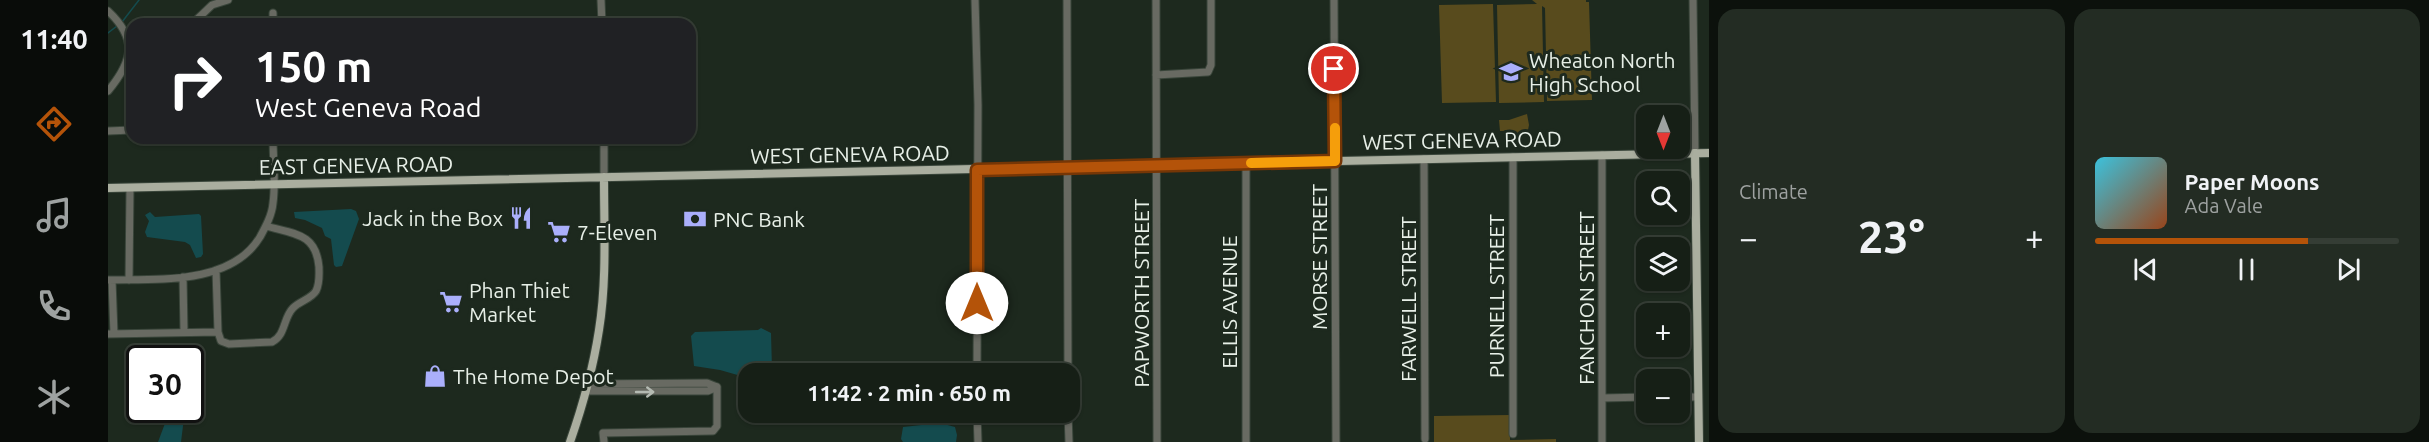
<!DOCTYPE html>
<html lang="en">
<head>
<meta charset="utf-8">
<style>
	body { margin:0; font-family:Ubuntu,sans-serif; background:#232c23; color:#f1f3f6; height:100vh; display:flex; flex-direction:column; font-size:22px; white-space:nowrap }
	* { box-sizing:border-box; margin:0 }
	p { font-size:20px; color:#9ea2a1 }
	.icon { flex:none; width:33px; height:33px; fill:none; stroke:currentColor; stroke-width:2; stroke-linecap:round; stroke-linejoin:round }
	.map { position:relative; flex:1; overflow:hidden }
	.side { display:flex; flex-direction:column; gap:9px; padding:9px; background:#0c110c; width:720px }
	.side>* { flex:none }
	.banner { position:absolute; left:18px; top:18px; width:570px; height:126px; border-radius:18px; box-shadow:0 2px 4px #0004,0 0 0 2px #353d35; background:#202124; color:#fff; overflow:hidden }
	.needle { width:39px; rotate:180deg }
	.tools { position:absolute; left:1528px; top:105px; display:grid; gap:12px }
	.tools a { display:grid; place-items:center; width:54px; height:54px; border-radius:12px; background:#161f16; box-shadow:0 2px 4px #0004,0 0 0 2px #353d35; font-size:30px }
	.speed { position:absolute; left:18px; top:345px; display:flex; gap:12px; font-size:30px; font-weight:700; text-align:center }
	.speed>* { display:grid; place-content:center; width:78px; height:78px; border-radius:50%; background:#161f16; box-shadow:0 2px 4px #0004,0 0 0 2px #353d35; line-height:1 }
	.speed .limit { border:3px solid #111; border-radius:9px; background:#fff; color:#111 }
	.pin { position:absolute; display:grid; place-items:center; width:51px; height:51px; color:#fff; margin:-26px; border:3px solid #fff; border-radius:50%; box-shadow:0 2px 6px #0007 }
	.me { position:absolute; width:66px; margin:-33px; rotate:0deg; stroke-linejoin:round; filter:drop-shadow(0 0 4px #0008) }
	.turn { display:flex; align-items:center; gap:21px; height:126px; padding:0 30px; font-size:27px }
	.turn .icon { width:78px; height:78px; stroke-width:2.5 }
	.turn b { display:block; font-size:42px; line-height:51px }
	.big { font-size:45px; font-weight:600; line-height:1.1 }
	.side .tile { flex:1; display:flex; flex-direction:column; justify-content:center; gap:9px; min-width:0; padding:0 21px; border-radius:18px; background:#232c23 }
	.song { display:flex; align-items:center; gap:18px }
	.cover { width:72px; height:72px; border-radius:9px; background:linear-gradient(135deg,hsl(190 70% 55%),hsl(20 70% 35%)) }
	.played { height:6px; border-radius:3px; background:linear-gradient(90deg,#b45309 70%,#353d35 70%) }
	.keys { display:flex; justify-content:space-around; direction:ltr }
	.heat { display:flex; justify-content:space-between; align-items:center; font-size:33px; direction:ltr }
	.side .tiles { flex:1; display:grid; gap:9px; grid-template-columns:repeat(2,1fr) }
	.trip { position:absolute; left:630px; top:363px; width:342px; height:60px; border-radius:18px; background:#161f16; box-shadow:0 2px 4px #0004,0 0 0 2px #353d35; font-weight:600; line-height:60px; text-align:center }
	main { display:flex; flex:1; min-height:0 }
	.tabs { display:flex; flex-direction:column; width:108px; justify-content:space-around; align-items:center; background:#090c09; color:#9ea2a1 }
	.tabs .icon { width:42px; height:42px }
	.tabs .current { color:#b45309 }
	.tabs b { font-size:27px; color:#f1f3f6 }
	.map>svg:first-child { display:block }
	.green { fill:#584b1d }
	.water { fill:#144b4e }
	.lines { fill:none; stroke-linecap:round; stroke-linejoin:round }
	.stream { stroke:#144b4e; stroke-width:1.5 }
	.minor-casing { stroke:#39453a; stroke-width:9 }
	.major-casing { stroke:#39453a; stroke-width:10 }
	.minor { stroke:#686a62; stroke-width:7 }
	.major { stroke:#aaae9f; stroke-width:8 }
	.oneway { stroke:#b4bab2 }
	.route-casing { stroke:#753606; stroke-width:15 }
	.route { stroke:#b45309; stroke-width:10 }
	.slow { stroke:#f59e0b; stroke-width:10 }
	.labels { text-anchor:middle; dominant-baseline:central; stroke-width:6; stroke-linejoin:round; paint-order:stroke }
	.poi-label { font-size:21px; fill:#e7efe7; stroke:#1d291e; text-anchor:start }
	.street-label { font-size:21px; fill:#e7efe7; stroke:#1d291e }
</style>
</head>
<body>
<main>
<nav class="tabs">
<b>11:40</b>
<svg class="icon current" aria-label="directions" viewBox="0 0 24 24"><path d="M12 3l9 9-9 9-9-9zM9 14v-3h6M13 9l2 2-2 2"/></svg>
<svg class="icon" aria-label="music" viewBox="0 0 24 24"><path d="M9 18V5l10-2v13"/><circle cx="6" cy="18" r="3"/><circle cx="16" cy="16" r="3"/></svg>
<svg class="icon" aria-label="phone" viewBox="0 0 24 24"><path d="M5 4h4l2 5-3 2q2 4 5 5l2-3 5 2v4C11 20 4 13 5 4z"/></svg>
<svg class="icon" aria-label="climate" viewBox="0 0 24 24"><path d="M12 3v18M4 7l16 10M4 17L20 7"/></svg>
</nav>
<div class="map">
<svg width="1601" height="442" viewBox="0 0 1601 442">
	<rect width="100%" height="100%" fill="#1d291e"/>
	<path class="green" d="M 1424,0 L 1478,0 L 1478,2 L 1481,2 L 1484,100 L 1439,101 L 1437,8 L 1434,6 L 1436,102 L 1391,103 L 1389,5 L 1429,4 Z
		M 1385,4 L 1388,102 L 1334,103 L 1331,5 Z
		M 1419,114 L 1421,125 L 1419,135 L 1401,131 L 1392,131 L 1391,120 L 1401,120 Z
		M 1402,415 L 1402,440 L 1448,439 L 1448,442 L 1326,442 L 1326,416 Z"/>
	<path class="water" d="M 243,209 L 248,211 L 251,219 L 234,266 L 228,267 L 226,265 L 223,239 L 217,236 L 214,228 L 197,220 L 187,218 L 186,212 Z
		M 42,212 L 47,217 L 91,214 L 93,216 L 95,254 L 93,257 L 88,258 L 82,245 L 77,242 L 39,237 L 37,232 L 41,221 L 37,215 Z
		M 653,328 L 663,333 L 664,369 L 662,373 L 640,374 L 640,378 L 612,370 L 586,366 L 583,336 L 587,332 L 650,330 Z
		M 62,410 L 77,410 L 73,442 L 50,442 Z
		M 832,423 L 847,427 L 849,435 L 848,442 L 795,442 L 793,439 L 795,427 Z"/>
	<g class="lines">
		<path class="stream" d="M 14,22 L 31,0
			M 0,33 L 9,26"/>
		<g class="minor-casing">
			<path id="minor" d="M 493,0 L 494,24
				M 867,0 L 870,105 L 869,374
				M 959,0 L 960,374
				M 1048,0 L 1049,442
				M 1226,0 L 1228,442
				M 1585,0 L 1587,153
				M 0,11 C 30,39 25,61 0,91
				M 84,24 L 104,5 L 120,0
				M 165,24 L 165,13
				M 1048,75 L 1100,72 L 1103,65 L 1103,0
				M 0,131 L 24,130
				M 496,138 L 496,177
				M 1494,155 L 1494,442
				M 1405,157 L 1405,434
				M 1316,159 L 1317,439
				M 108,270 L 110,332 L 113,341 L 121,344 L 164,342 C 178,335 175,318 185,308 C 192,301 203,299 208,291 C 212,283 211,275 211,267 C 208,233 186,234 158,226
				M 75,277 L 76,332
				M 0,280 C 50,279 123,285 152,237 C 158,226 164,215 165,203 C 168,182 165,159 165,138
				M 4,280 L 6,334
				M 21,280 L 22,188
				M 0,334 L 110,332
				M 480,384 L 599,383 L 609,387
				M 478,391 L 600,391 L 609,387
				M 1572,397 L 1590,397
				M 1494,398 L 1539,397
				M 869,412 L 870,442
				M 960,412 L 961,442
				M 496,442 L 495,433 L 605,431 L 609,426 L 609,387
				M 1138,442 L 1138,163"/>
		</g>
		<g class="major-casing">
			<path id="major" d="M 1587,153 L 1591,442
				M 0,188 L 1601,153
				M 462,442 C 475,405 485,369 491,330 C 499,280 496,228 496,177"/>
		</g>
		<use href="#minor" class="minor"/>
		<use href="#major" class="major"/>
	</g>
	<defs><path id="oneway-shaft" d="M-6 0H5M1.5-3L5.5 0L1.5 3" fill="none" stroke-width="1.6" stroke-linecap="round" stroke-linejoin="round" transform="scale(1.5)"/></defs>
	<use class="oneway" href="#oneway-shaft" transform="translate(537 392)"/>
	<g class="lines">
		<g class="route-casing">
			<path id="route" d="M 869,303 L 869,170 L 1227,161 L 1226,69"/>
		</g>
		<use href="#route" class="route"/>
		<path class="slow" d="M 1143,163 L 1227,161 L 1227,128"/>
	</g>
	<defs>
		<g id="school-bare" transform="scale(1.8)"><path d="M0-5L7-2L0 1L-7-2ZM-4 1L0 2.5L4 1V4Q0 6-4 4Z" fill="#aaaffb" stroke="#1d291e" stroke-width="2.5" paint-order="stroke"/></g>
		<g id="restaurant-bare" transform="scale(1.8)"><path d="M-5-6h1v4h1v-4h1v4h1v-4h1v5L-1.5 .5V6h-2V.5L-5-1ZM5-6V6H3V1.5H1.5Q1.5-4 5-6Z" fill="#aaaffb" stroke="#1d291e" stroke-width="2.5" paint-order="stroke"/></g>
		<g id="bank-bare" transform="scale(1.8)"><path d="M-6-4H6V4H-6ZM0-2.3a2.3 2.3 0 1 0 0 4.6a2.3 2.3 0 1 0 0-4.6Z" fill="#aaaffb" stroke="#1d291e" stroke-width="2.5" paint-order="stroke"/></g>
		<g id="supermarket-bare" transform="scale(1.8)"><path d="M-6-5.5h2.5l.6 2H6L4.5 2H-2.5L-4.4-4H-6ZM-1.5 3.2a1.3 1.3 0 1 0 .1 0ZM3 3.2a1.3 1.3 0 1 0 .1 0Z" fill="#aaaffb" stroke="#1d291e" stroke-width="2.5" paint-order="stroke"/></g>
		<g id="shop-bare" transform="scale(1.8)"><path d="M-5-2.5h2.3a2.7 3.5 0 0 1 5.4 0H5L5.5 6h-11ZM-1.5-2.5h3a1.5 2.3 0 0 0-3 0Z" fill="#aaaffb" stroke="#1d291e" stroke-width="2.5" paint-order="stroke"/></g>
	</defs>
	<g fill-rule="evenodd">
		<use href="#school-bare" x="1403" y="72"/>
		<use href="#restaurant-bare" x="413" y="218"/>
		<use href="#bank-bare" x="587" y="219"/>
		<use href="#supermarket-bare" x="451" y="232"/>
		<use href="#supermarket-bare" x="343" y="302"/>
		<use href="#shop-bare" x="327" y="376"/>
	</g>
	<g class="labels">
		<g class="poi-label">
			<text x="1421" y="60">Wheaton North<tspan x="1421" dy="24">High School</tspan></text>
			<text x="395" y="218" text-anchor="end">Jack in the Box</text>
			<text x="605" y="219">PNC Bank</text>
			<text x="469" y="232">7-Eleven</text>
			<text x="361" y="290">Phan Thiet<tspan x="361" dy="24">Market</tspan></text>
			<text x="345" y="376">The Home Depot</text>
		</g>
		<g class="street-label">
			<text transform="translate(1354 140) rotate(-1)">WEST GENEVA ROAD</text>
			<text transform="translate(742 154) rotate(-1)">WEST GENEVA ROAD</text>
			<text transform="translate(248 165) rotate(-1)">EAST GENEVA ROAD</text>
			<text transform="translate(1211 257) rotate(-90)">MORSE STREET</text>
			<text transform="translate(1033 293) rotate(-90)">PAPWORTH STREET</text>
			<text transform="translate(1388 296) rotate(-90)">PURNELL STREET</text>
			<text transform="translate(1478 298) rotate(-90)">FANCHON STREET</text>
			<text transform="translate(1300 299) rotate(-90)">FARWELL STREET</text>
			<text transform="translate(1121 302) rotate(-90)">ELLIS AVENUE</text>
		</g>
	</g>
</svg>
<div class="tools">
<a><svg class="needle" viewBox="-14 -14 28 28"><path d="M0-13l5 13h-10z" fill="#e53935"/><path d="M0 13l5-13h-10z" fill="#9ea2a1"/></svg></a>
<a><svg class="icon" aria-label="search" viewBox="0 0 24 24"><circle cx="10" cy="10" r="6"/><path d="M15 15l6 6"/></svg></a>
<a><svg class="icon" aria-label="layers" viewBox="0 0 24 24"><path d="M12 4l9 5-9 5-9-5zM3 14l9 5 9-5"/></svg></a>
<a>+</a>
<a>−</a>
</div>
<div class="speed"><div class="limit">30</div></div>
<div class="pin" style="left:1226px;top:69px;background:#d93025"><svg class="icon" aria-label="arrive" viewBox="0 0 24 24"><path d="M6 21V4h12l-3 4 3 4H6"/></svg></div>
<svg class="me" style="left:869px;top:303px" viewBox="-20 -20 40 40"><circle r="19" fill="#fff"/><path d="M0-13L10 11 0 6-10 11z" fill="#b45309"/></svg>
<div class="trip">11:42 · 2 min · 650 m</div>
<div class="banner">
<div class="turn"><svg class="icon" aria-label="right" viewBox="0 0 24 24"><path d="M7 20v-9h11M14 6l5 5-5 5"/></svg><div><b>150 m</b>West Geneva Road</div></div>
</div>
</div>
<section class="side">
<div class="tiles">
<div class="tile"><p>Climate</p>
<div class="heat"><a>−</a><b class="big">23°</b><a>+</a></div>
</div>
<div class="tile">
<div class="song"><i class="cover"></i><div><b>Paper Moons</b><p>Ada Vale</p></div></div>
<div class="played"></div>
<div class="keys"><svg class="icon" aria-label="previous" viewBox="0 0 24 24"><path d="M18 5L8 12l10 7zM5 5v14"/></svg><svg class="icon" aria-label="pause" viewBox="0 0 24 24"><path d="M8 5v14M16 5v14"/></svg><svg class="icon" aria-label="next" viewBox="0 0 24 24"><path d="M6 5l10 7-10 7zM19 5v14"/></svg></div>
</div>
</div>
</section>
</main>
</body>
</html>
